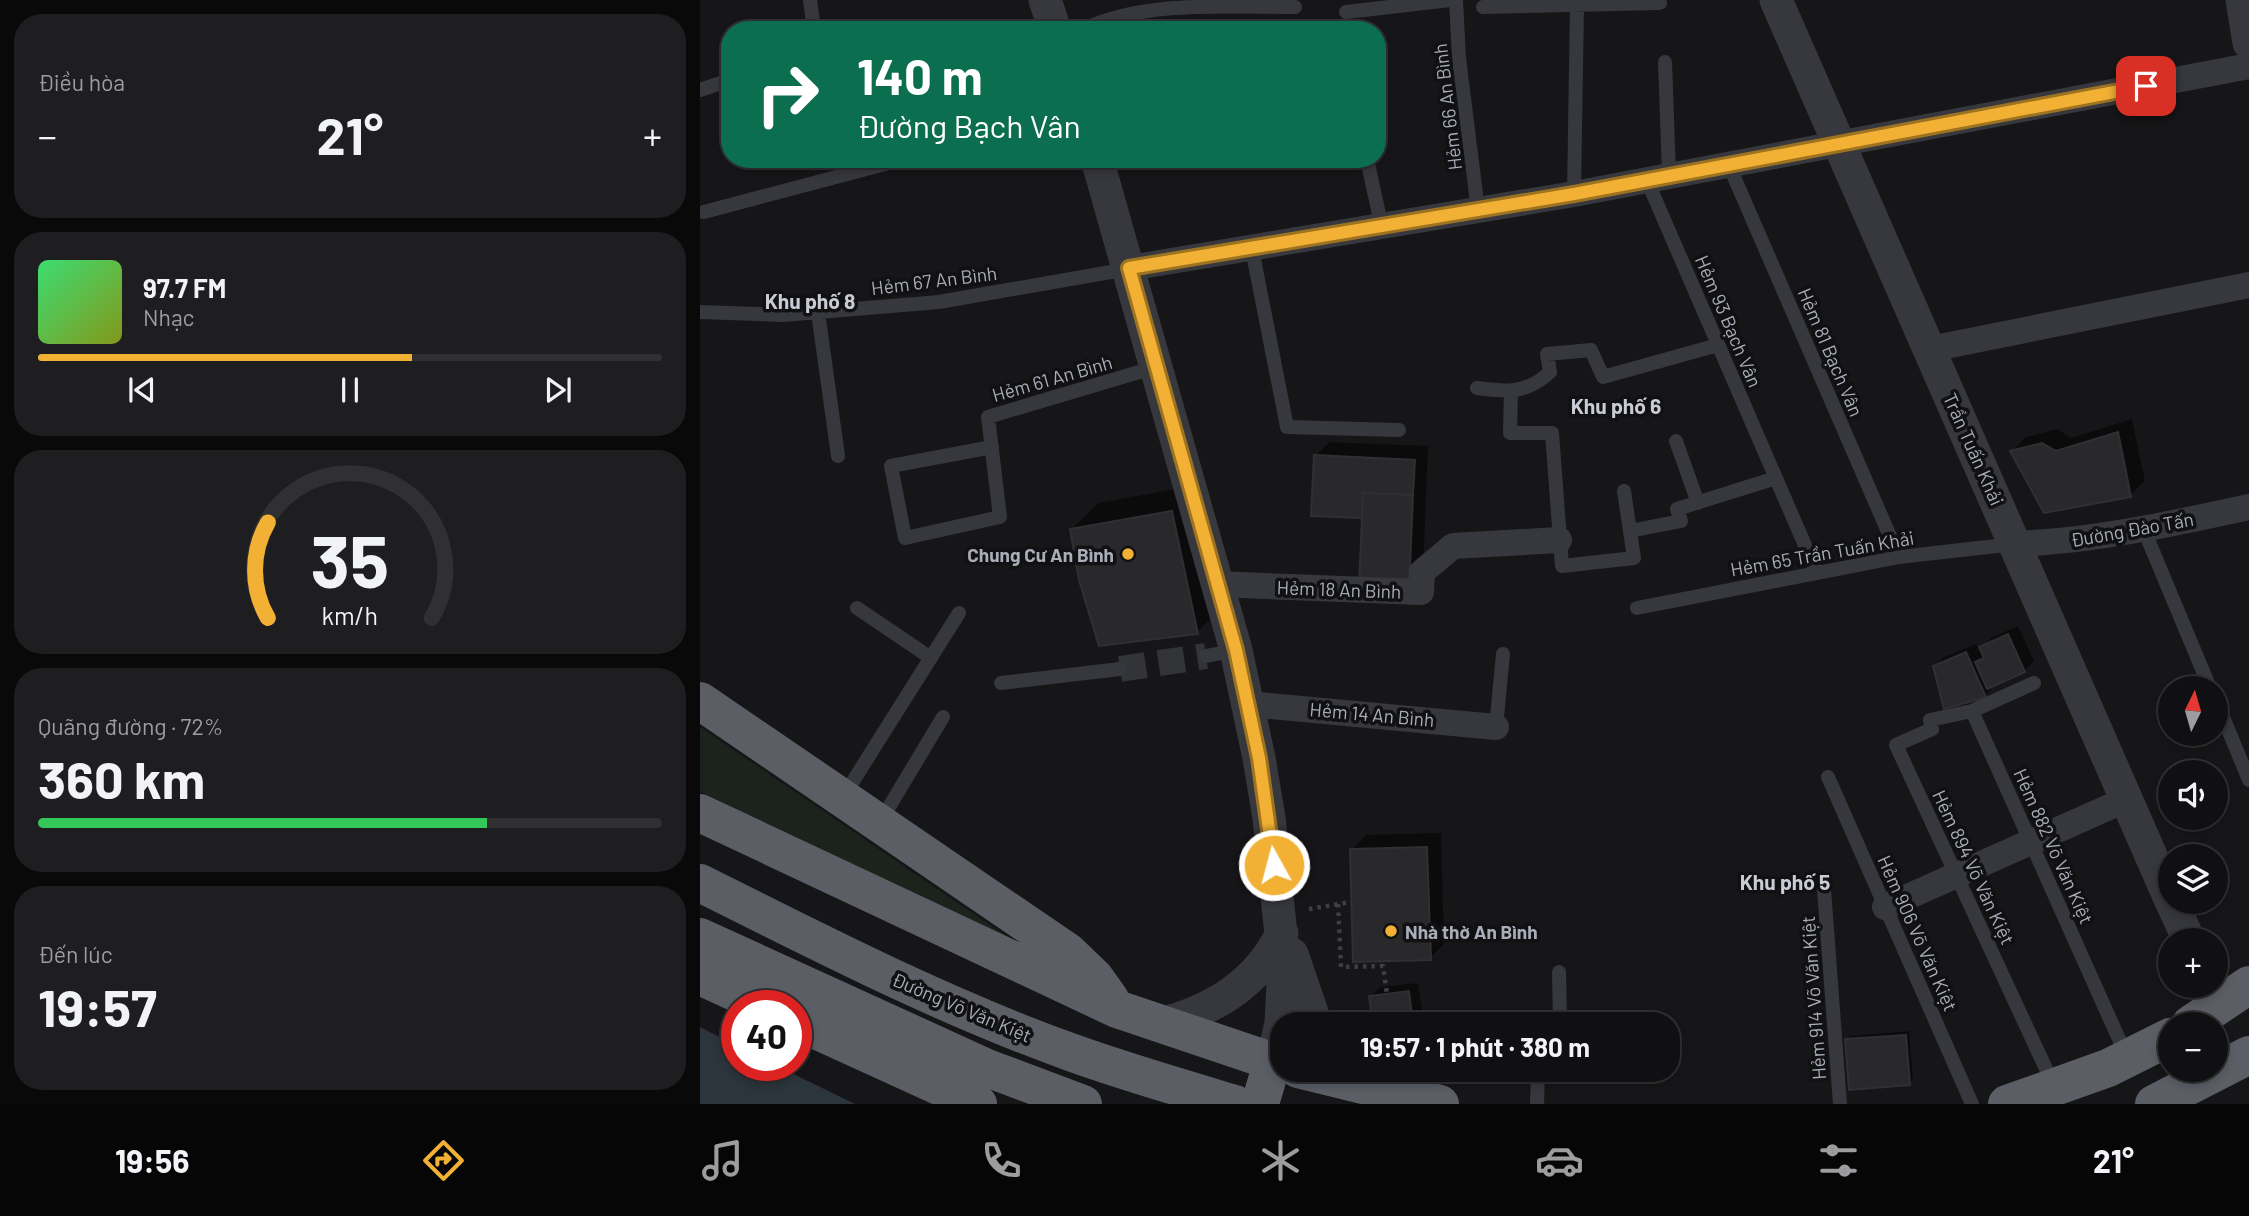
<!DOCTYPE html>
<html lang="vi">
<head>
<meta charset="utf-8">
<style>
	body { margin:0; font-family:Barlow,sans-serif; background:#1e1e20; color:#f1f3f6; height:100vh; display:flex; flex-direction:column; font-size:26px; white-space:nowrap }
	* { box-sizing:border-box; margin:0 }
	p { font-size:23px; color:#9c9d9f }
	.icon { flex:none; width:38px; height:38px; fill:none; stroke:currentColor; stroke-width:2; stroke-linecap:round; stroke-linejoin:round }
	.map { position:relative; flex:1; overflow:hidden }
	.details { display:flex; flex-direction:column; gap:14px; padding:14px; background:#09090a; width:700px }
	.details>* { flex:none }
	.guide { position:absolute; left:21px; top:21px; width:665px; height:147px; border-radius:28px; box-shadow:0 4px 10px #0003,0 0 0 2px #303032; background:#0b6e4f; color:#fff; overflow:hidden }
	.needle { width:46px; rotate:5deg }
	.fabs { position:absolute; left:1458px; top:676px; display:grid; gap:14px }
	.fabs a { display:grid; place-items:center; width:70px; height:70px; border-radius:50%; background:#101012; box-shadow:0 4px 10px #0003,0 0 0 2px #303032; font-size:35px }
	.speed { position:absolute; left:21px; top:990px; display:flex; gap:14px; font-size:35px; font-weight:700; text-align:center }
	.speed>* { display:grid; place-content:center; width:91px; height:91px; border-radius:50%; background:#101012; box-shadow:0 4px 10px #0003,0 0 0 2px #303032; line-height:1 }
	.speed .limit { border:10px solid #d22; background:#fff; color:#111 }
	.pin { position:absolute; display:grid; place-items:center; width:60px; height:60px; color:#fff; margin:-30px; border-radius:14px; box-shadow:0 4px 10px #0006 }
	.me { position:absolute; width:77px; margin:-38px; rotate:353deg; stroke-linejoin:round; filter:drop-shadow(0 0 5px #0008) }
	.turn { display:flex; align-items:center; gap:24px; height:147px; padding:0 21px; font-size:32px }
	.turn .icon { width:91px; height:91px; stroke-width:2.5 }
	.turn b { display:block; font-size:49px; line-height:60px }
	.big { font-size:52px; font-weight:700; line-height:1.1 }
	.details .tile { flex:1; display:flex; flex-direction:column; justify-content:center; gap:10px; min-width:0; padding:0 24px; border-radius:28px; background:#1e1e20 }
	.details .dial { align-items:center; gap:0 }
	.dial svg { height:182px; overflow:visible; fill:none; stroke:#303032; stroke-width:7; stroke-linecap:round; text-anchor:middle }
	.dial text { fill:#f1f3f6; stroke:none }
	.song { display:flex; align-items:center; gap:21px }
	.cover { width:84px; height:84px; border-radius:10px; background:linear-gradient(135deg,hsl(140 70% 55%),hsl(70 70% 35%)) }
	.played { height:7px; border-radius:4px; background:linear-gradient(90deg,#f2b134 60%,#303032 60%) }
	.keys { display:flex; justify-content:space-around; direction:ltr }
	.heat { display:flex; justify-content:space-between; align-items:center; font-size:38px; direction:ltr }
	.charge { height:10px; border-radius:5px; background:linear-gradient(90deg,#34c759 72%,#303032 0) }
	.trip { position:absolute; left:570px; top:1012px; width:410px; height:70px; border-radius:28px; background:#101012; box-shadow:0 4px 10px #0003,0 0 0 2px #303032; font-weight:700; line-height:70px; text-align:center }
	.tabs { display:flex; height:112px; justify-content:space-around; align-items:center; background:#060607; color:#9c9d9f }
	.tabs .icon { width:49px; height:49px }
	.tabs .active { color:#f2b134 }
	.tabs b { font-size:32px; color:#f1f3f6 }
	main { display:flex; flex:1; min-height:0 }
	.map>svg:first-child { display:block }
	.green { fill:#1c231d }
	.water { fill:#2c353c }
	.shadow { fill:#0007 }
	.building { fill:#29292c; stroke:#303034; stroke-width:2 }
	.lines { fill:none; stroke-linecap:round; stroke-linejoin:round }
	.minor-tunnel { stroke:#333438; stroke-width:26; stroke-dasharray:26 13; stroke-linecap:butt }
	.path { stroke:#3d3f44; stroke-width:4.5; stroke-dasharray:3.5 5; stroke-linecap:butt }
	.service { stroke:#37383d; stroke-width:14 }
	.minor { stroke:#37383d; stroke-width:26 }
	.tertiary { stroke:#37383d; stroke-width:33 }
	.trunk { stroke:#5b5e65; stroke-width:38 }
	.route-casing { stroke:#9d7322; stroke-width:18 }
	.route { stroke:#f2b134; stroke-width:12 }
	.poi-dot { fill:#f2b134; stroke:#111113; stroke-width:2.5 }
	.labels { text-anchor:middle; dominant-baseline:central; stroke-width:7; stroke-linejoin:round; paint-order:stroke }
	.street-label { font-size:19px; fill:#a8adb8; stroke:#111113 }
	.poi-label { font-size:19px; font-weight:bold; fill:#a8adb8; stroke:#111113; text-anchor:end }
	.neighbourhood-label { font-size:21px; font-weight:bold; fill:#c9ccd4; stroke:#111113 }
</style>
</head>
<body>
<main>
<section class="details">
<div class="tile"><p>Điều hòa</p>
<div class="heat"><a>−</a><b class="big">21°</b><a>+</a></div>
</div>
<div class="tile">
<div class="song"><i class="cover"></i><div><b>97.7 FM</b><p>Nhạc</p></div></div>
<div class="played"></div>
<div class="keys"><svg class="icon" aria-label="previous" viewBox="0 0 24 24"><path d="M18 5L8 12l10 7zM5 5v14"/></svg><svg class="icon" aria-label="pause" viewBox="0 0 24 24"><path d="M8 5v14M16 5v14"/></svg><svg class="icon" aria-label="next" viewBox="0 0 24 24"><path d="M6 5l10 7-10 7zM19 5v14"/></svg></div>
</div>
<div class="tile dial"><svg viewBox="0 0 100 80">
<path d="M14 69A42 42 0 1 1 86 69"/>
<path d="M14 69A42 42 0 0 1 14 27" stroke="#f2b134"/>
<text x="50" y="56" font-size="32" font-weight="700">35</text>
<text x="50" y="72" font-size="11">km/h</text>
</svg></div>
<div class="tile"><p>Quãng đường · 72%</p><b class="big">360 km</b><div class="charge"></div></div>
<div class="tile"><p>Đến lúc</p><b class="big">19:57</b></div>
</section>
<div class="map">
<svg width="1549" height="1104" viewBox="0 0 1549 1104">
	<rect width="100%" height="100%" fill="#161618"/>
	<path class="green" d="M 0,727 L 328,951 L 0,791 Z"/>
	<path class="water" d="M 0,1027 L 37,1046 L 37,1066 L 77,1066 L 155,1104 L 0,1104 Z"/>
	<path class="shadow" d="M 1432,419 L 1445,481 L 1430,495 L 1312,451 L 1326,437 L 1357,429 L 1371,438 Z
		M 630,442 L 728,446 L 723,572 L 709,587 L 664,517 L 615,456 Z
		M 498,485 L 524,606 L 497,632 L 372,529 L 398,503 Z
		M 1318,626 L 1334,661 L 1324,671 L 1294,684 L 1285,696 L 1235,667 L 1244,657 L 1276,644 L 1279,650 L 1291,638 Z
		M 741,833 L 744,944 L 730,958 L 652,850 L 666,835 Z
		M 718,983 L 724,1024 L 674,1024 L 671,997 L 680,987 Z
		M 1209,1031 L 1213,1079 L 1209,1083 L 1146,1040 L 1151,1036 Z"/>
	<path class="building" d="M 1418,432 L 1431,497 L 1344,513 L 1310,451 L 1342,443 L 1356,451 Z
		M 614,455 L 715,460 L 713,495 L 663,493 L 662,518 L 611,516 Z
		M 663,493 L 713,495 L 709,589 L 659,587 Z
		M 472,511 L 498,634 L 399,646 L 379,580 L 370,529 Z
		M 1308,634 L 1325,672 L 1287,689 L 1275,662 L 1284,658 L 1279,647 Z
		M 1266,652 L 1286,697 L 1244,709 L 1233,666 Z
		M 727,847 L 731,960 L 653,962 L 650,849 Z
		M 709,991 L 713,1024 L 673,1024 L 669,996 Z
		M 1206,1035 L 1210,1085 L 1149,1090 L 1145,1039 Z"/>
	<g class="lines">
		<path class="minor-tunnel" d="M 420,669 L 506,656"/>
		<path class="path" d="M 638,904 L 641,967 L 683,966 L 687,994
			M 609,909 L 651,902"/>
		<path class="service" d="M 110,0 L 114,30
			M 756,0 L 759,58 L 778,210
			M 783,7 L 960,3
			M 646,12 L 750,0
			M 382,30 C 444,0 525,7 595,7
			M 965,62 L 969,174
			M 0,90 L 30,80
			M 667,159 L 682,228
			M 1028,163 L 1199,557
			M 946,178 L 1117,573
			M 874,194 L 877,4
			M 4,212 L 204,159
			M 552,249 L 587,427 L 699,430
			M 0,312 L 83,315 L 239,302 L 428,269
			M 118,312 L 138,456
			M 777,388 C 807,392 827,394 850,372 L 847,354 L 891,350 L 903,377 L 1018,345
			M 811,392 L 810,433 L 852,433 L 862,566 L 934,558 L 924,491
			M 976,441 L 998,503
			M 292,447 L 191,466 L 205,538 L 300,517 L 288,417 L 456,367
			M 1444,530 L 1510,688
			M 930,531 L 981,521 L 977,509 L 1076,478
			M 157,608 L 231,658
			M 937,608 L 1199,557 L 1314,544
			M 506,656 L 536,650
			M 301,683 L 420,669
			M 1334,683 L 1272,711 L 1427,1057
			M 1516,700 L 1549,780
			M 1272,711 L 1230,720 L 1232,729 L 1196,745 L 1353,1084
			M 796,727 L 803,654
			M 1128,777 L 1272,1104
			M 143,797 L 259,613
			M 180,822 L 243,717
			M 1124,889 L 1140,1104
			M 839,1024 L 839,1021 L 860,1020 L 859,972
			M 837,1104 L 838,1069"/>
		<path class="minor" d="M 429,268 L 874,194 L 1549,66
			M 1230,349 L 1549,285
			M 1315,544 C 1394,541 1471,524 1549,507
			M 515,584 L 721,592 L 722,572 L 753,546 L 859,540
			M 548,704 L 796,727
			M 1185,907 L 1425,800"/>
		<path class="tertiary" d="M 345,0 L 355,30
			M 1076,0 L 1470,899
			M 1542,0 L 1549,43
			M 397,159 L 536,650 L 559,758 L 569,818 L 584,964 L 581,1023 L 572,1063
			M 1471,901 L 1489,940
			M 592,954 L 616,1024
			M 457,1025 C 512,1011 557,985 582,933"/>
		<path class="trunk" d="M 0,701 L 368,952 L 395,978 L 410,999
			M 0,813 L 417,1009 L 583,1065
			M 0,883 C 122,944 244,1007 373,1053 C 426,1072 481,1088 535,1104
			M 0,937 L 287,1068 L 383,1104
			M 0,976 L 65,1006
			M 96,1021 L 278,1104
			M 1491,1024 L 1549,985
			M 598,1069 L 740,1104
			M 560,1104 L 572,1063
			M 1307,1104 L 1408,1068 L 1470,1037
			M 1454,1104 L 1549,1055"/>
	</g>
	<g class="lines">
		<g class="route-casing">
			<path id="route" d="M 574,865 L 559,758 L 536,650 L 429,268 L 874,194 L 1446,86"/>
		</g>
		<use href="#route" class="route"/>
	</g>
	<g class="poi-dot">
		<circle cx="428" cy="554" r="7"/>
		<circle cx="691" cy="931" r="7"/>
	</g>
	<g class="labels">
		<g class="street-label">
			<text transform="translate(747 107) rotate(-97)">Hẻm 66 An Bình</text>
			<text transform="translate(234 280) rotate(-7)">Hẻm 67 An Bình</text>
			<text transform="translate(1029 321) rotate(67)">Hẻm 93 Bạch Vân</text>
			<text transform="translate(1131 352) rotate(67)">Hẻm 81 Bạch Vân</text>
			<text transform="translate(352 378) rotate(-16)">Hẻm 61 An Bình</text>
			<text transform="translate(1274 449) rotate(66)">Trần Tuấn Khải</text>
			<text transform="translate(1432 529) rotate(-10)">Đường Đào Tấn</text>
			<text transform="translate(1122 553) rotate(-10)">Hẻm 65 Trần Tuấn Khải</text>
			<text transform="translate(639 589) rotate(2)">Hẻm 18 An Bình</text>
			<text transform="translate(672 714) rotate(5)">Hẻm 14 An Bình</text>
			<text transform="translate(1354 846) rotate(66)">Hẻm 882 Võ Văn Kiệt</text>
			<text transform="translate(1274 867) rotate(65)">Hẻm 894 Võ Văn Kiệt</text>
			<text transform="translate(1218 933) rotate(66)">Hẻm 906 Võ Văn Kiệt</text>
			<text transform="translate(1113 998) rotate(-94)">Hẻm 914 Võ Văn Kiệt</text>
			<text transform="translate(262 1007) rotate(23)">Đường Võ Văn Kiệt</text>
		</g>
		<g class="poi-label">
			<text x="414" y="554">Chung Cư An Bình</text>
			<text x="705" y="931" text-anchor="start">Nhà thờ An Bình</text>
		</g>
		<g class="neighbourhood-label">
			<text x="110" y="300">Khu phố 8</text>
			<text x="916" y="405">Khu phố 6</text>
			<text x="1085" y="881">Khu phố 5</text>
		</g>
	</g>
</svg>
<div class="fabs">
<a><svg class="needle" viewBox="-14 -14 28 28"><path d="M0-13l5 13h-10z" fill="#e53935"/><path d="M0 13l5-13h-10z" fill="#9c9d9f"/></svg></a>
<a><svg class="icon" aria-label="sound" viewBox="0 0 24 24"><path d="M4 9h4l5-4v14l-5-4H4zM17 9q2 3 0 6"/></svg></a>
<a><svg class="icon" aria-label="layers" viewBox="0 0 24 24"><path d="M12 4l9 5-9 5-9-5zM3 14l9 5 9-5"/></svg></a>
<a>+</a>
<a>−</a>
</div>
<div class="speed"><div class="limit">40</div></div>
<div class="pin" style="left:1446px;top:86px;background:#d93025"><svg class="icon" aria-label="arrive" viewBox="0 0 24 24"><path d="M6 21V4h12l-3 4 3 4H6"/></svg></div>
<svg class="me" style="left:574px;top:865px" viewBox="-20 -20 40 40"><circle r="17" fill="#f2b134" stroke="#fff" stroke-width="3"/><path d="M0-11L8 9 0 5-8 9z" fill="#fff"/></svg>
<div class="trip">19:57 · 1 phút · 380 m</div>
<div class="guide">
<div class="turn"><svg class="icon" aria-label="right" viewBox="0 0 24 24"><path d="M7 20v-9h11M14 6l5 5-5 5"/></svg><div><b>140 m</b>Đường Bạch Vân</div></div>
</div>
</div>
</main>
<nav class="tabs">
<b>19:56</b>
<svg class="icon active" aria-label="directions" viewBox="0 0 24 24"><path d="M12 3l9 9-9 9-9-9zM9 14v-3h6M13 9l2 2-2 2"/></svg>
<svg class="icon" aria-label="music" viewBox="0 0 24 24"><path d="M9 18V5l10-2v13"/><circle cx="6" cy="18" r="3"/><circle cx="16" cy="16" r="3"/></svg>
<svg class="icon" aria-label="phone" viewBox="0 0 24 24"><path d="M5 4h4l2 5-3 2q2 4 5 5l2-3 5 2v4C11 20 4 13 5 4z"/></svg>
<svg class="icon" aria-label="climate" viewBox="0 0 24 24"><path d="M12 3v18M4 7l16 10M4 17L20 7"/></svg>
<svg class="icon" aria-label="car" viewBox="0 0 24 24"><path d="M5 17H2v-5l4-1 3-4h7l3 4 3 1v5h-3M9 17h6M6 11h13"/><circle cx="7" cy="17" r="2"/><circle cx="17" cy="17" r="2"/></svg>
<svg class="icon" aria-label="filters" viewBox="0 0 24 24"><path d="M4 7h16M4 17h16"/><circle cx="9" cy="7" r="2"/><circle cx="15" cy="17" r="2"/></svg>
<b>21°</b>
</nav>
</body>
</html>
